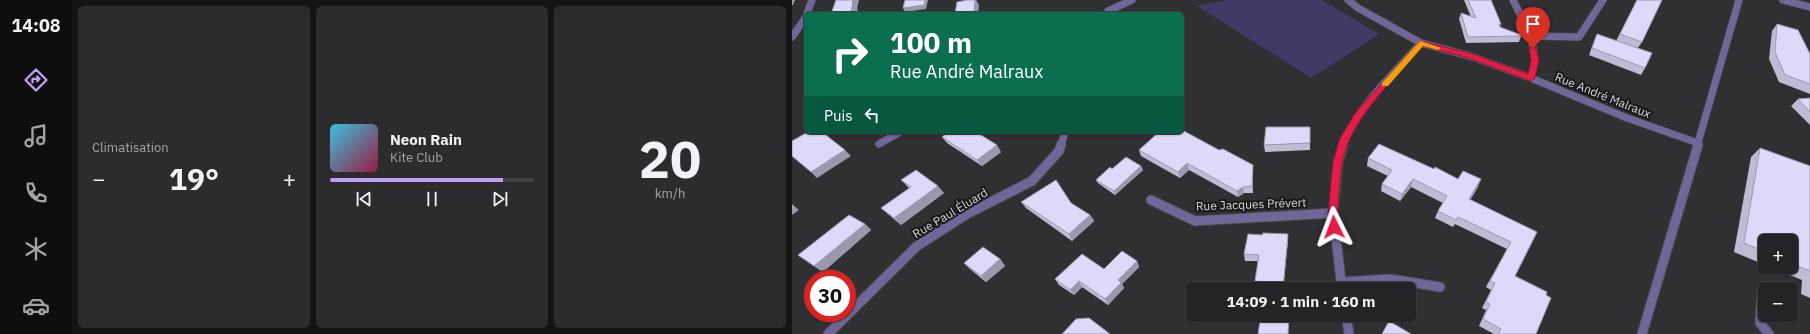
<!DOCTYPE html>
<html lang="fr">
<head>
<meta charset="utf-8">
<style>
	body { margin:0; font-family:"IBM Plex Sans",sans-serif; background:#2c2c2e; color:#f1f3f6; height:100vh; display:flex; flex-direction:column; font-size:15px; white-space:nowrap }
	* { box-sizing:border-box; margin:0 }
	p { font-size:13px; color:#a3a4a7 }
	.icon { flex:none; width:22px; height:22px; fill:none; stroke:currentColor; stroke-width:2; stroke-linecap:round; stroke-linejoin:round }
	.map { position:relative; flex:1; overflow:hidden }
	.drawer { display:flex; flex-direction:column; gap:6px; padding:6px; background:#141415; width:720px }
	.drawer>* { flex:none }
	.guide { position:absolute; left:12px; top:12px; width:380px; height:122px; border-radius:6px; box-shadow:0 1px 3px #0004,0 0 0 1px #414143; background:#0b6e4f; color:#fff; overflow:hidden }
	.tools { position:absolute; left:966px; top:234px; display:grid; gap:8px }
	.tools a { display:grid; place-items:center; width:40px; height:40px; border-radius:6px; background:#242426; box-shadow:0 1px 3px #0004,0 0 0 1px #414143; font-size:20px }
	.speed { position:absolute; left:12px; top:270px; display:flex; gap:8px; font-size:20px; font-weight:700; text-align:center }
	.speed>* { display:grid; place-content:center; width:52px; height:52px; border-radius:50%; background:#242426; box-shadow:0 1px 3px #0004,0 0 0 1px #414143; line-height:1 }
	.speed .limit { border:6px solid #d22; background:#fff; color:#111 }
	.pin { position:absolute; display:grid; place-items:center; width:34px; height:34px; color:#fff; margin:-41px -17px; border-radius:50% 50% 50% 0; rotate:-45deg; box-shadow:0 0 4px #0007 }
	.pin .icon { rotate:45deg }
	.me { position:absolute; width:44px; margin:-22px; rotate:357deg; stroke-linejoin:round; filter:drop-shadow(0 0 3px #0008) }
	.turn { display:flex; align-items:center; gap:14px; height:84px; padding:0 20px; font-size:18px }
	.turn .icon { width:52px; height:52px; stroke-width:2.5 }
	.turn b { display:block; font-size:28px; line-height:34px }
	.then { display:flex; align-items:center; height:38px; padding:0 20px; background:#0003; gap:8px; font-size:15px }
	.big { font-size:30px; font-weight:700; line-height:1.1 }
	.drawer .tile { flex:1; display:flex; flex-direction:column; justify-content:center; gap:6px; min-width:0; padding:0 14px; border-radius:6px; background:#2c2c2e }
	.drawer .dial { align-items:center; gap:0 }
	.dial b { font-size:52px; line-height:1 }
	.song { display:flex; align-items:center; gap:12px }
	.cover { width:48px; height:48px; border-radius:6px; background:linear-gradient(135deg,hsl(190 70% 55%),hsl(340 70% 35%)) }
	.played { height:4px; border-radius:2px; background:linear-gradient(90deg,#bca0f2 85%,#414143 85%) }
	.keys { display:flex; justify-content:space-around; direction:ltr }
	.heat { display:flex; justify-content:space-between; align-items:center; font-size:22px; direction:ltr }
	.drawer .tiles { flex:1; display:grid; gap:6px; grid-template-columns:repeat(3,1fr) }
	.trip { position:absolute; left:394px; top:282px; width:230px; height:40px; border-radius:6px; background:#242426; box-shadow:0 1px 3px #0004,0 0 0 1px #414143; font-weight:700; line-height:40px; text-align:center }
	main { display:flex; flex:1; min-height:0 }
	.menu { display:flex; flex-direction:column; width:72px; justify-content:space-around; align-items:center; background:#0e0e0f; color:#a3a4a7 }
	.menu .icon { width:28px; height:28px }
	.menu .selected { color:#bca0f2 }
	.menu b { font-size:18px; color:#f1f3f6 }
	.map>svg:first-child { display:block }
	.green { fill:#433967 }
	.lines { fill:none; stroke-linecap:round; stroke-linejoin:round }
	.service-casing { stroke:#4b4b4e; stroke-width:11 }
	.minor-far1-casing { stroke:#4b4b4e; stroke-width:8 }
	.minor-casing { stroke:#4b4b4e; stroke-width:11 }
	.tertiary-far1-casing { stroke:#4b4b4e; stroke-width:8 }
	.tertiary-casing { stroke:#4b4b4e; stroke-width:11 }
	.service { stroke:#706798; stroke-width:9 }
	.minor-far1 { stroke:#706798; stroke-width:7 }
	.minor { stroke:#706798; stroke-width:9 }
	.tertiary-far1 { stroke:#706798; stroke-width:7 }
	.tertiary { stroke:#706798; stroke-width:9 }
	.wall { fill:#bebbd5 }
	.shaded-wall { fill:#9b98ae }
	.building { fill:#ddd9f8; stroke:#9b98ae }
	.route { fill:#e11d48; stroke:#92132f }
	.slow { fill:#f59e0b }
	.labels { text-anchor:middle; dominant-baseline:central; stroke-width:4; stroke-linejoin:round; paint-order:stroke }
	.street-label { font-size:12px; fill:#dadadc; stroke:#181819 }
</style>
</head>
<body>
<main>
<nav class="menu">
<b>14:08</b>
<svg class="icon selected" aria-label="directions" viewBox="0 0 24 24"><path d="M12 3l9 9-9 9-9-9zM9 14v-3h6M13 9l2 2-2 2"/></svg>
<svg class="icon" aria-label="music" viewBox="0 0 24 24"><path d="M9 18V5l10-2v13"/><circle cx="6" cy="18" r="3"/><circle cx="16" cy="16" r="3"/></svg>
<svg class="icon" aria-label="phone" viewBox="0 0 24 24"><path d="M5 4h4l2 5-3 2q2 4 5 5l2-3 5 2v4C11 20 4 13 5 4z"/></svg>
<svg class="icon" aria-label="climate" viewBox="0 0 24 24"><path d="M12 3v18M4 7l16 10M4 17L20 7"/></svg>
<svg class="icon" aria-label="car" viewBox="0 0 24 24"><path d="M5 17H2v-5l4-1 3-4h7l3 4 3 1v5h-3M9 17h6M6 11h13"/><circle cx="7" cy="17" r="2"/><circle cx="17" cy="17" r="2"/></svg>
</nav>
<section class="drawer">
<div class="tiles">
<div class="tile"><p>Climatisation</p>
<div class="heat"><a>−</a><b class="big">19°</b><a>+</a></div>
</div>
<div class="tile">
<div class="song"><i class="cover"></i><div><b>Neon Rain</b><p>Kite Club</p></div></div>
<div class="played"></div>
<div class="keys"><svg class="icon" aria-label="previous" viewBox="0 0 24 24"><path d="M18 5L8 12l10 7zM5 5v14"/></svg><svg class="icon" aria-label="pause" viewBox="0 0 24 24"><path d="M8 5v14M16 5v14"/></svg><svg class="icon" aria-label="next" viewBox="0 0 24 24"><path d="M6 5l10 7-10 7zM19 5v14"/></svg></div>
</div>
<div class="tile dial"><b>20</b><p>km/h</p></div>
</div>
</section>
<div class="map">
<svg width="1018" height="334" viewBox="0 0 1018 334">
	<rect width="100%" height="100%" fill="#303033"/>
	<path class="green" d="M 436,0 L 530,0 L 587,34 L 519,78 L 405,6 Z"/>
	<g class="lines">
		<g class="service-casing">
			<path id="service" d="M 970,291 L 968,323 L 977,334"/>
		</g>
		<g class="minor-far1-casing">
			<path id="minor-far1" d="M 556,0 L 566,8 L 629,43 L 678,56 L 739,78 L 835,118 L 906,143
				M 721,0 L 739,36 L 743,60 L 739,78
				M 991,0 L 1018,7
				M 15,14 L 20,0
				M 314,14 L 316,11 L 340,0
				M 739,36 L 787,37 L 811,0
				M 0,37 L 14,17
				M 87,144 L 108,132
				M 269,146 L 273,132
				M 551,146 C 560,113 605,70 629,43"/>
		</g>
		<g class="minor-casing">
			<path id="minor" d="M 359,200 L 403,221 L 541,213
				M 549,282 L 598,279 L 648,287
				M 550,289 L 541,213 L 546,162 L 551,145
				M 554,315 L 557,334
				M 36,334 L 125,246 L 175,214 L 240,181 L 267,151 L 269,145"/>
		</g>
		<g class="tertiary-far1-casing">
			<path id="tertiary-far1" d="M 905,146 L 947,0"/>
		</g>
		<g class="tertiary-casing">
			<path id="tertiary" d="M 850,334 L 906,145"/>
		</g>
		<use href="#service" class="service"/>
		<use href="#minor-far1" class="minor-far1"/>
		<use href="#minor" class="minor"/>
		<use href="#tertiary-far1" class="tertiary-far1"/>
		<use href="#tertiary" class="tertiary"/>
	</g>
	<path class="wall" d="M 672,0 L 699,0 L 709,24 L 708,27 L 729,36 L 727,42 L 674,43 L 667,19 L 669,13 L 679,17 Z
		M 845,0 L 850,42 L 846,48 L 824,41 Z
		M 985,24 L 1018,54 L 1018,94 L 987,82 L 977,59 L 980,31 Z
		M 805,34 L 853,68 L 849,75 L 797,55 L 802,41 Z
		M 1018,98 L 1018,125 L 999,106 L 1006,99 Z
		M 150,137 L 209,152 L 190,166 L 155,143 Z
		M 518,143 L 518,150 L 473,152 L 472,145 Z
		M 968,148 L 1018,166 L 1018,298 L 1009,294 L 1010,280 L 979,267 L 999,267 L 999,241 L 973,241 L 973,265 L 942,252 L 959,157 Z
		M 347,150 L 427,150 L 461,165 L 461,193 L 452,193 L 446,197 L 397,170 L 388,178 L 349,156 Z
		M 576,158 L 642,169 L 666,179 L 686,187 L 678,200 L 745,232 L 723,276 L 744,334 L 702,334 L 687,326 L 694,310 L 690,308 L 699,290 L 694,287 L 715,249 L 663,224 L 661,227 L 643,218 L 646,211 L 651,203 L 619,187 L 608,201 L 589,191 L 590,184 L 596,176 L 575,166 Z
		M 349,166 L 351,170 L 323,195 L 306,183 L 304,180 L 320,169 Z
		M 109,180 L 152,193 L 109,225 L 96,214 L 89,208 L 117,188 Z
		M 229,202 L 279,203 L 298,215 L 302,221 L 280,241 L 234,208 Z
		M 73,224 L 79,230 L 31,272 L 6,255 Z
		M 496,234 L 496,241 L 491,289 L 472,289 L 472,288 L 464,287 L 463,281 L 466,261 L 453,261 L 452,254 L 470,235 Z
		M 208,259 L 213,266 L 194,282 L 178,269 L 172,263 Z
		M 345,261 L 347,267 L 330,284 L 332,288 L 316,305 L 290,287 L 282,295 L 267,285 L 263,279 L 312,269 Z"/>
	<path class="shaded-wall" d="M 0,0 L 3,0 L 1,5 L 0,5 Z
		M 61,0 L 67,0 L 65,9 L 66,10 L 65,14 L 58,14 Z
		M 133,0 L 136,0 L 134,9 L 113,12 L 111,8 Z
		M 183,0 L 184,0 L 187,5 L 186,14 L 182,14 Z
		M 205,145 L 209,152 L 190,166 L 185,160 Z
		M 53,150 L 59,156 L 25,178 L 19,172 Z
		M 395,163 L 397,170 L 388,178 L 386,172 Z
		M 461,165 L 461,193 L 460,186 Z
		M 349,166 L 351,170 L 323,195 L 322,191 Z
		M 621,179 L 619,187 L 608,201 L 610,194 Z
		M 689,179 L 686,187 L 674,207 L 677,199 Z
		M 146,186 L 152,193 L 109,225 L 102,218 Z
		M 451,187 L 452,193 L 446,197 L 445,191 Z
		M 0,204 L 7,210 L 0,215 Z
		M 298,215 L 302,221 L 280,241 L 277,234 Z
		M 73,224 L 79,230 L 31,272 L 22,266 Z
		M 496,234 L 496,241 L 491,289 Z
		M 208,259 L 213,266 L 194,282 L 189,276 Z
		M 345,261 L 347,267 L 330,284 L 332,288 L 316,305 L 313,299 L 326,280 Z
		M 287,281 L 290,287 L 282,295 L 278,290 Z"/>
	<path class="building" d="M 44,0 L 61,0 L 60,4 L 61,4 L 58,14 L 39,14 Z
		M 113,0 L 133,0 L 132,5 L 111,8 Z
		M 175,0 L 183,0 L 182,14 L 163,14 L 165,2 Z
		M 676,0 L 699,0 L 709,24 L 707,24 L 708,27 L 729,35 L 729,36 L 676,37 L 669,13 L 684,18 Z
		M 845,0 L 870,0 L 850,42 L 828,34 Z
		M 985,24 L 1006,30 L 1018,54 L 1018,84 L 993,75 L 983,52 Z
		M 805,34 L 860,53 L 853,68 L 800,48 Z
		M 1018,98 L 1018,112 L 1006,99 Z
		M 474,127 L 518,127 L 518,143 L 472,145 Z
		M 390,130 L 427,150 L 431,149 L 461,165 L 460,186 L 451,187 L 445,191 L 395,163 L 386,172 L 347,150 L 367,132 L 390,132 Z
		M 16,132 L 30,132 L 53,150 L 19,172 L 0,156 L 0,141 Z
		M 157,132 L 184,132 L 205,145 L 185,160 L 150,137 Z
		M 587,144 L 642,169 L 643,167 L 666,179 L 671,171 L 689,179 L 677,199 L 745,232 L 723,276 L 755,292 L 754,295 L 759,298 L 744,334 L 706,334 L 709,329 L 691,319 L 698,304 L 694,302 L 703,283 L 698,281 L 719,242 L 666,217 L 664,220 L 646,211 L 655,196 L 621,179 L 610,194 L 590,184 L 600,170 L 576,158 Z
		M 968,148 L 1018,166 L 1018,271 L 999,263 L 999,241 L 973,241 L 973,252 L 952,243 Z
		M 334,157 L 349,166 L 322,191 L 304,180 L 318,167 L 320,169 Z
		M 124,170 L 146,186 L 102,218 L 89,208 L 119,187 L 109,180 Z
		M 264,180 L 279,203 L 298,215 L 277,234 L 229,202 Z
		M 57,215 L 73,224 L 22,266 L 6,255 Z
		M 471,233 L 496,234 L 491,289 L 472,289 L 473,282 L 463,281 L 467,255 L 452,254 L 456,234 L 470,235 Z
		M 191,247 L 208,259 L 189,276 L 172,263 Z
		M 330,251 L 345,261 L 326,280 L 329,283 L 313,299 L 287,281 L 278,290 L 263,279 L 290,254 L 312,269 Z
		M 469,315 L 497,315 L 496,334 L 466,334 Z
		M 297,318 L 318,334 L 270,334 L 284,319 Z
		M 597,321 L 619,334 L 590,334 Z"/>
	<path class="route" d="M 629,41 L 681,54 L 736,74 L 739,60 L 737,48 L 741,46 L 743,46 L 747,60 L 743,78 L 739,81 L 736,80 L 676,58 L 631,46 C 602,79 558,119 550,163 C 548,179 546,196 546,212 C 545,218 548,224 546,230 L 539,230 L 536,213 L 541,162 L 548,138 L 564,112 L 627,42 Z"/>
	<path class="slow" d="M 629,41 L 649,48 L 646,50 L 631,46 L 596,86 L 590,86 L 590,83 L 627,42 Z"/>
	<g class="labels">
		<g class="street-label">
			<text transform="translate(811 95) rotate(22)">Rue André Malraux</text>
			<text transform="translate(459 204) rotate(-2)">Rue Jacques Prévert</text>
			<text transform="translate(158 213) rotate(-31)">Rue Paul Éluard</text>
		</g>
	</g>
</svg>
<div class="tools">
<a>+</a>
<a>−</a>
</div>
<div class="speed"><div class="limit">30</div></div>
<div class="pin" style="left:741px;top:48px;background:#d93025"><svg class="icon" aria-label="arrive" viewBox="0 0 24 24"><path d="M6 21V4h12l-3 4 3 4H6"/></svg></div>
<svg class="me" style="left:542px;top:227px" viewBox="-20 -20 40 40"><path d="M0-17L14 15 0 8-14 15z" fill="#e11d48" stroke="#fff" stroke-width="4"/></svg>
<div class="trip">14:09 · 1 min · 160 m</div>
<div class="guide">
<div class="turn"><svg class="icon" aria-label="right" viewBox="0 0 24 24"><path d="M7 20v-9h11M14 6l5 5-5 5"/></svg><div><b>100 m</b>Rue André Malraux</div></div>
<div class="then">Puis<svg class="icon" aria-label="left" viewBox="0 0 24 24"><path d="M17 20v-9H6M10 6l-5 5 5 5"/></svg></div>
</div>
</div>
</main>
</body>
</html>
